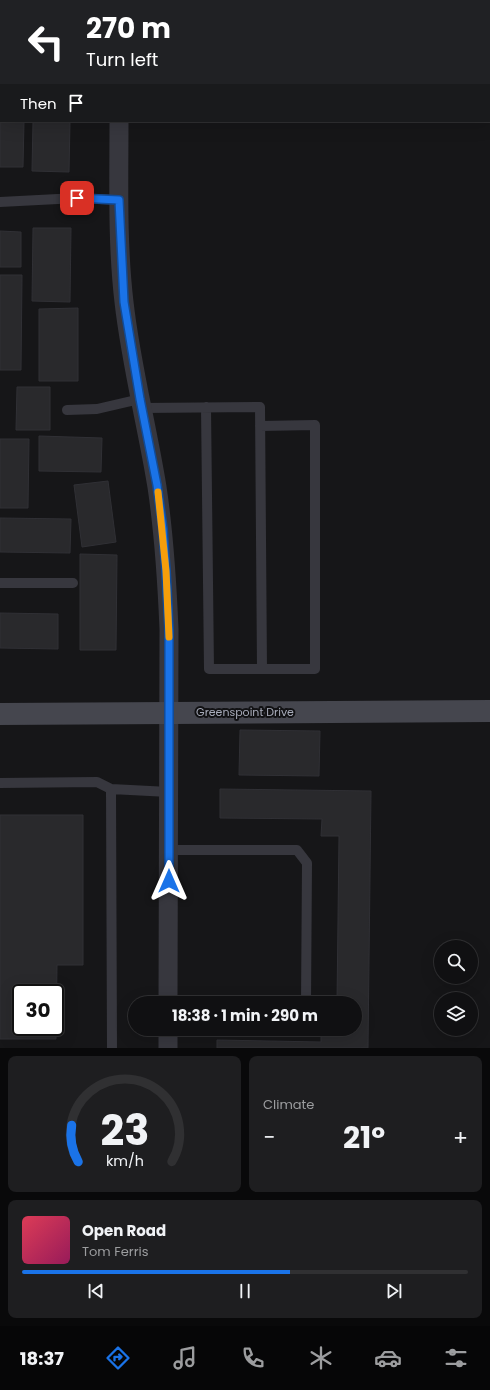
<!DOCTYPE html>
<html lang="en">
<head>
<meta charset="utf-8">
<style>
	body { margin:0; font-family:Poppins,sans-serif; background:#1e1e20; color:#f1f3f6; height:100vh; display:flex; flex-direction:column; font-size:15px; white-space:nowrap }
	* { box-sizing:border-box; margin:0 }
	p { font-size:13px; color:#9c9d9f }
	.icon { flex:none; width:22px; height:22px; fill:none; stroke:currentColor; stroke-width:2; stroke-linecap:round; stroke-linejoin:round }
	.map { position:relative; height:1048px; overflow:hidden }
	.panel { display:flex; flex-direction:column; gap:8px; padding:8px; background:#09090a; flex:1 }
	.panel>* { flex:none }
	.banner { position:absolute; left:0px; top:0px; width:490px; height:122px; box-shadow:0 4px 16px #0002,0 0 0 1px #303032; background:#202124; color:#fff; overflow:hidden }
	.buttons { position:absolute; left:434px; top:940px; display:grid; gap:8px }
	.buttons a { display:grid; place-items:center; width:44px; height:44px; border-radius:50%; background:#101012; box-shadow:0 4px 16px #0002,0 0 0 1px #303032; font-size:20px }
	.speed { position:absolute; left:12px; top:984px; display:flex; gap:8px; font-size:20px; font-weight:700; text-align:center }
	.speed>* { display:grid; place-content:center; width:52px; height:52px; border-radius:50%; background:#101012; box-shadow:0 4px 16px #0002,0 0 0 1px #303032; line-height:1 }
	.speed .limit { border:2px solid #111; border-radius:6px; background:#fff; color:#111 }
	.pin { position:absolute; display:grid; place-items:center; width:34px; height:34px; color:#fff; margin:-17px; border-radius:8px; box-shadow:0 2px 6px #0006 }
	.me { position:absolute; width:44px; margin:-22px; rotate:0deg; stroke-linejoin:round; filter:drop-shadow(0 0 3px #0008) }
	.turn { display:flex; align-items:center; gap:14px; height:84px; padding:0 20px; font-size:18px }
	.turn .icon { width:52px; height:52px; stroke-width:2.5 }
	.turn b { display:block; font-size:28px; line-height:34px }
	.then { display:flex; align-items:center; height:38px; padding:0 20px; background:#0003; gap:8px; font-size:15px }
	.big { font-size:30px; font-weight:700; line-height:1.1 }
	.panel .tile { flex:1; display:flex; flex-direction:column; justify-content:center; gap:6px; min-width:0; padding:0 14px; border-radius:8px; background:#1e1e20 }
	.panel .dial { align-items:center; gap:0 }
	.dial svg { height:104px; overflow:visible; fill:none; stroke:#303032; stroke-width:7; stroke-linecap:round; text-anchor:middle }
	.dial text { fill:#f1f3f6; stroke:none }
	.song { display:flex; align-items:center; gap:12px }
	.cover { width:48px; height:48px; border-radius:6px; background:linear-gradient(135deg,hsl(350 70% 55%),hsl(330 70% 35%)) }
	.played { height:4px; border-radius:2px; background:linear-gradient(90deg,#1a73e8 60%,#303032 60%) }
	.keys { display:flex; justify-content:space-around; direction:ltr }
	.heat { display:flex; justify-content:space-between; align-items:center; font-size:22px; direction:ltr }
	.panel .tiles { flex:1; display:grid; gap:8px; grid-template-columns:1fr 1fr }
	.tile:last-child { grid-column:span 2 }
	.trip { position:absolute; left:128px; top:996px; width:234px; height:40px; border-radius:20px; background:#101012; box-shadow:0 4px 16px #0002,0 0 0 1px #303032; font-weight:700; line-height:40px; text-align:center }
	.tab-bar { display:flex; height:64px; justify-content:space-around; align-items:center; background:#060607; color:#9c9d9f }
	.tab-bar .icon { width:28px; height:28px }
	.tab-bar .current { color:#1a73e8 }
	.tab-bar b { font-size:18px; color:#f1f3f6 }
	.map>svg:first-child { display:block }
	.building { fill:#29292c; stroke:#303035; fill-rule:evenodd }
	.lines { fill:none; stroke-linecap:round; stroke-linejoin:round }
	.lane { stroke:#37373e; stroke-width:10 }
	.street { stroke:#37373e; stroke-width:19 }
	.secondary { stroke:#45464e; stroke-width:22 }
	.route-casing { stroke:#114b97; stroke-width:10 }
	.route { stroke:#1a73e8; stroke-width:7 }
	.slow { stroke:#f59e0b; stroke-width:7 }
	.labels { text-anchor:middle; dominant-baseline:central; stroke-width:4; stroke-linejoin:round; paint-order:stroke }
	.street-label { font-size:11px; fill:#a7abb9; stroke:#111113 }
</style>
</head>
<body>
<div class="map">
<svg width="490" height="1048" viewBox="0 0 490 1048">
	<rect width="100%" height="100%" fill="#161618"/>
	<path class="building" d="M 0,103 L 1,121 L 24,121 L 23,167 L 0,167 Z
		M 33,121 L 70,121 L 69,172 L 32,171 Z
		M 33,228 L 71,228 L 70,302 L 32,301 Z
		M 0,231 L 21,232 L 21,267 L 0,267 Z
		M 0,275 L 22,275 L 21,370 L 0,370 Z
		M 78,308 L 78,381 L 39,381 L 39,309 Z
		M 17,387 L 50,387 L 50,430 L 16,430 Z
		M 39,436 L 102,438 L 101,472 L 39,471 Z
		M 0,439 L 29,439 L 28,508 L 0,508 Z
		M 108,481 L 116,542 L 82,547 L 74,485 Z
		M 0,518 L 71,519 L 70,553 L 0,552 Z
		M 80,554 L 117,555 L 116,650 L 80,650 Z
		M 0,613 L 58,614 L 58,649 L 0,648 Z
		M 240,730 L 320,731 L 319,776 L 239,775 Z
		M 220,789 L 371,791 L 368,1048 L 217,1048 L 217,1040 L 321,1042 L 321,1029 L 355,1029 L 355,1003 L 337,1003 L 339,836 L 321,836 L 322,819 L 220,818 Z
		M 0,815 L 83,815 L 83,965 L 57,965 L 56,1039 L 0,1039 ZM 21,993 L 55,993 L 55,1027 L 21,1027 Z"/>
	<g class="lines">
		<path class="lane" d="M 40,0 L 40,1
			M 309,1 L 309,0
			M 362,1 L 362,0
			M 0,17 L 1,17
			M 0,202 L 77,198 L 119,200
			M 142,408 L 260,407 L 262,669 L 209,669 L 206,407
			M 67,410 L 97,409 L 140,399
			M 260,426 L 315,425 L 315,669 L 262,669
			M 0,583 L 73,583
			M 0,783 L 97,782 L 111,789 L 112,1048
			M 111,789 L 169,792
			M 169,850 L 297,850 L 307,863 L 306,1003"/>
		<path class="street" d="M 119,1 L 119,0
			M 119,121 C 119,181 117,242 124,302 C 131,365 147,425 157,487 C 164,534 167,581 169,629 L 168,1003
			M 168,1029 L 168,1048"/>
		<path class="secondary" d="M 0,714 L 490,711"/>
	</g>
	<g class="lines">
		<g class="route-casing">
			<path id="route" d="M 77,198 L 119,200 L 124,302 L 140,399 L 157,485 L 163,529 L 166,571 L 169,629 L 169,881"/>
		</g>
		<use href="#route" class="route"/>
		<path class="slow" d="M 158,492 L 166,571 L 169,637"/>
	</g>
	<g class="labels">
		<g class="street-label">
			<text x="245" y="712">Greenspoint Drive</text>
		</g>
	</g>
</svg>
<div class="buttons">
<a><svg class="icon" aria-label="search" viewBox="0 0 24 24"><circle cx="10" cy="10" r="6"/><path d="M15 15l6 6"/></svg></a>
<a><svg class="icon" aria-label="layers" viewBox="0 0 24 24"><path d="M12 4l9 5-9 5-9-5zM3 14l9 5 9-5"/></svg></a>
</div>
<div class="speed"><div class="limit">30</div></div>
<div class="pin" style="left:77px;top:198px;background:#d93025"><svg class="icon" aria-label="arrive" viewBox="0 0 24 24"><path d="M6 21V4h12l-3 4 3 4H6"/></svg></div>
<svg class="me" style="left:169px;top:881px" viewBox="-20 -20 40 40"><path d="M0-17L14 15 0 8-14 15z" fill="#1a73e8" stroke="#fff" stroke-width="4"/></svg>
<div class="trip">18:38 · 1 min · 290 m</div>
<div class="banner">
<div class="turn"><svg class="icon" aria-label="left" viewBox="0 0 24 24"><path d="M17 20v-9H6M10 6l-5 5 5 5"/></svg><div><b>270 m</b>Turn left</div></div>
<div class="then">Then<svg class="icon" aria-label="arrive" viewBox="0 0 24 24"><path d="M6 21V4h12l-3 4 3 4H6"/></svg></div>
</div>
</div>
<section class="panel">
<div class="tiles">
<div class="tile dial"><svg viewBox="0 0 100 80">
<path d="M14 69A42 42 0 1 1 86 69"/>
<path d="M14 69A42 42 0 0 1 9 41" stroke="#1a73e8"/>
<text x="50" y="56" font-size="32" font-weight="700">23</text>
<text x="50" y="72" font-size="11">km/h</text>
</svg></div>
<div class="tile"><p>Climate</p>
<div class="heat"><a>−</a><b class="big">21°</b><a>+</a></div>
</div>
<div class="tile">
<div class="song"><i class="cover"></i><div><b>Open Road</b><p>Tom Ferris</p></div></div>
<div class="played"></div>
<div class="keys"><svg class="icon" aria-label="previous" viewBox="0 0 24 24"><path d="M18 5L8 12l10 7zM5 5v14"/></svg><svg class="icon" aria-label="pause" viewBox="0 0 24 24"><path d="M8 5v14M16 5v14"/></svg><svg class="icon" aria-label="next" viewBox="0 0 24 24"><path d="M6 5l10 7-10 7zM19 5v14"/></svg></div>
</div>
</div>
</section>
<nav class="tab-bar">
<b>18:37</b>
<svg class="icon current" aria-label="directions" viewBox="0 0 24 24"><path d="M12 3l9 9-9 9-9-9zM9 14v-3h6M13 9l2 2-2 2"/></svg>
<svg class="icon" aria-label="music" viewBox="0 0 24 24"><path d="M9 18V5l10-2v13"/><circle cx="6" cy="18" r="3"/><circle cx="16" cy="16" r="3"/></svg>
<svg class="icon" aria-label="phone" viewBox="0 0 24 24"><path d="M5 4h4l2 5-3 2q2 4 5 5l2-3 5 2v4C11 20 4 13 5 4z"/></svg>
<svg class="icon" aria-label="climate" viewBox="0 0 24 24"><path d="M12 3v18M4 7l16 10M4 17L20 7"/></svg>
<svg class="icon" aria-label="car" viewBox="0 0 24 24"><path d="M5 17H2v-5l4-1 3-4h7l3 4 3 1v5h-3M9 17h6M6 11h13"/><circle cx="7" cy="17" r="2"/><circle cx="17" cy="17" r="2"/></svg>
<svg class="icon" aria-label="filters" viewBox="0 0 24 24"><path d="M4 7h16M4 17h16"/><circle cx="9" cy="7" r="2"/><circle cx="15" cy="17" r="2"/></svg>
</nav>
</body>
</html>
